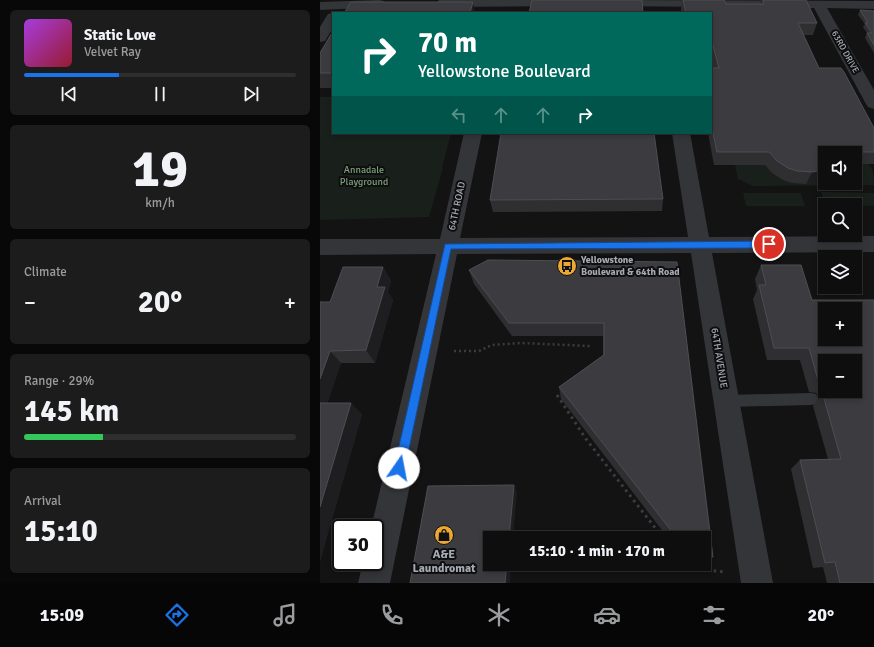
<!DOCTYPE html>
<html lang="en">
<head>
<meta charset="utf-8">
<style>
	body { margin:0; font-family:Signika,sans-serif; background:#1c1c1d; color:#f1f3f6; height:100vh; display:flex; flex-direction:column; font-size:15px; white-space:nowrap }
	* { box-sizing:border-box; margin:0 }
	p { font-size:13px; color:#9b9c9e }
	.icon { flex:none; width:22px; height:22px; fill:none; stroke:currentColor; stroke-width:2; stroke-linecap:round; stroke-linejoin:round }
	.map { position:relative; flex:1; overflow:hidden }
	.sheet { display:flex; flex-direction:column; gap:10px; padding:10px; background:#080808; width:320px }
	.sheet>* { flex:none }
	.banner { position:absolute; left:12px; top:12px; width:380px; height:122px; border-radius:0px; box-shadow:0 2px 6px #0003,0 0 0 1px #2e2e2f; background:#00695c; color:#fff; overflow:hidden }
	.fabs { position:absolute; left:498px; top:146px; display:grid; gap:8px }
	.fabs a { display:grid; place-items:center; width:44px; height:44px; border-radius:0px; background:#0e0e0f; box-shadow:0 2px 6px #0003,0 0 0 1px #2e2e2f; font-size:20px }
	.speed { position:absolute; left:12px; top:519px; display:flex; gap:8px; font-size:20px; font-weight:700; text-align:center }
	.speed>* { display:grid; place-content:center; width:52px; height:52px; border-radius:50%; background:#0e0e0f; box-shadow:0 2px 6px #0003,0 0 0 1px #2e2e2f; line-height:1 }
	.speed .limit { border:2px solid #111; border-radius:6px; background:#fff; color:#111 }
	.pin { position:absolute; display:grid; place-items:center; width:34px; height:34px; color:#fff; margin:-17px; border:2px solid #fff; border-radius:50%; box-shadow:0 1px 4px #0007 }
	.me { position:absolute; width:44px; margin:-22px; rotate:12deg; stroke-linejoin:round; filter:drop-shadow(0 0 3px #0008) }
	.turn { display:flex; align-items:center; gap:14px; height:84px; padding:0 20px; font-size:18px }
	.turn .icon { width:52px; height:52px; stroke-width:2.5 }
	.turn b { display:block; font-size:28px; line-height:34px }
	.lanes { display:flex; align-items:center; height:38px; padding:0 20px; background:#0003; justify-content:center; gap:20px; direction:ltr }
	.lanes .off { opacity:.35 }
	.big { font-size:30px; font-weight:800; line-height:1.1 }
	.sheet .card { flex:1; display:flex; flex-direction:column; justify-content:center; gap:6px; min-width:0; padding:0 14px; border-radius:6px; background:#1c1c1d }
	.sheet .dial { align-items:center; gap:0 }
	.dial b { font-size:52px; line-height:1 }
	.song { display:flex; align-items:center; gap:12px }
	.cover { width:48px; height:48px; border-radius:6px; background:linear-gradient(135deg,hsl(280 70% 55%),hsl(350 70% 35%)) }
	.played { height:4px; border-radius:2px; background:linear-gradient(90deg,#1a73e8 35%,#2e2e2f 35%) }
	.keys { display:flex; justify-content:space-around; direction:ltr }
	.heat { display:flex; justify-content:space-between; align-items:center; font-size:22px; direction:ltr }
	.charge { height:6px; border-radius:3px; background:linear-gradient(90deg,#34c759 29%,#2e2e2f 0) }
	.trip { position:absolute; left:163px; top:531px; width:228px; height:40px; border-radius:0px; background:#0e0e0f; box-shadow:0 2px 6px #0003,0 0 0 1px #2e2e2f; font-weight:800; line-height:40px; text-align:center }
	.tabs { display:flex; height:64px; justify-content:space-around; align-items:center; background:#060606; color:#9b9c9e }
	.tabs .icon { width:28px; height:28px }
	.tabs .on { color:#1a73e8 }
	.tabs b { font-size:18px; color:#f1f3f6 }
	main { display:flex; flex:1; min-height:0 }
	.map>svg:first-child { display:block }
	.green { fill:#191f1a }
	.lines { fill:none; stroke-linecap:round; stroke-linejoin:round }
	.path-far1 { stroke:#3a3c40; stroke-width:2.5; stroke-dasharray:2 3; stroke-linecap:butt }
	.path { stroke:#3a3c40; stroke-width:3; stroke-dasharray:2.5 4; stroke-linecap:butt }
	.lane { fill:#343539; fill-rule:evenodd }
	.street { fill:#343539; fill-rule:evenodd }
	.wall { fill:#2f2f32; fill-rule:evenodd }
	.shaded-wall { fill:#1e1e20 }
	.building { fill:#3c3c40; stroke:#4c4e52; fill-rule:evenodd }
	.route { fill:#1a73e8; stroke:#114b97 }
	.labels { text-anchor:middle; dominant-baseline:central; stroke-width:4; stroke-linejoin:round; paint-order:stroke }
	.far-street-label { font-size:9px; fill:#a5aab4; stroke:#0e0e0f }
	.park-label { font-size:10px; fill:#7c9f7d; stroke:#0e0e0f }
	.street-label { font-size:10px; fill:#a5aab4; stroke:#0e0e0f }
	.poi-label { font-size:10px; font-weight:bold; fill:#a5aab4; stroke:#0e0e0f; text-anchor:start }
	.near-poi-label { font-size:12px; font-weight:bold; fill:#a5aab4; stroke:#0e0e0f }
</style>
</head>
<body>
<main>
<section class="sheet">
<div class="card">
<div class="song"><i class="cover"></i><div><b>Static Love</b><p>Velvet Ray</p></div></div>
<div class="played"></div>
<div class="keys"><svg class="icon" aria-label="previous" viewBox="0 0 24 24"><path d="M18 5L8 12l10 7zM5 5v14"/></svg><svg class="icon" aria-label="pause" viewBox="0 0 24 24"><path d="M8 5v14M16 5v14"/></svg><svg class="icon" aria-label="next" viewBox="0 0 24 24"><path d="M6 5l10 7-10 7zM19 5v14"/></svg></div>
</div>
<div class="card dial"><b>19</b><p>km/h</p></div>
<div class="card"><p>Climate</p>
<div class="heat"><a>−</a><b class="big">20°</b><a>+</a></div>
</div>
<div class="card"><p>Range · 29%</p><b class="big">145 km</b><div class="charge"></div></div>
<div class="card"><p>Arrival</p><b class="big">15:10</b></div>
</section>
<div class="map">
<svg width="554" height="583" viewBox="0 0 554 583">
	<rect width="100%" height="100%" fill="#131314"/>
	<path class="green" d="M 0,97 L 13,97 L 13,133 L 131,133 L 122,168 L 123,168 L 109,217 L 0,220 Z
		M 505,155 L 505,183 L 535,183 L 535,156 C 551,163 554,168 554,185 L 433,186 L 418,179 L 414,159 Z
		M 501,192 L 554,193 L 554,206 L 506,205 Z
		M 423,193 L 481,193 L 485,206 L 426,206 Z"/>
	<g class="lines">
		<path class="path-far1" d="M 134,351 L 159,351 L 172,345 L 201,343 L 270,346"/>
		<path class="path" d="M 237,395 L 266,439 L 343,538
			M 363,564 L 365,567 L 404,572"/>
		<path class="lane" d="M 491,393 L 496,394 L 498,399 L 496,404 L 491,405 L 406,407 L 401,406 L 399,401 L 401,396 L 406,395 Z"/>
		<path class="street" d="M 59,0 L 64,1 L 65,4 L 64,7 L 0,10 L 0,2 Z
			M 119,0 L 246,0 L 247,2 L 246,5 L 241,6 L 123,7 L 118,6 L 117,3 Z
			M 288,0 L 554,1 L 554,9 L 507,8 L 554,90 L 554,109 L 548,107 L 546,104 L 494,8 L 293,6 L 288,5 L 287,2 Z
			M 13,13 L 13,28 L 5,41 L 0,42 L 0,27 L 8,14 Z
			M 144,133 L 162,133 L 140,238 L 368,237 L 352,133 L 370,133 L 389,237 L 554,236 L 554,252 L 392,253 L 453,583 L 421,583 L 371,253 L 137,254 L 70,583 L 38,583 L 43,562 L 55,562 L 55,528 L 51,528 L 116,254 L 0,255 L 0,239 L 120,239 Z"/>
	</g>
	<path class="wall" d="M 362,0 L 404,0 L 406,4 L 440,4 L 441,0 L 486,0 L 497,23 L 493,35 L 483,35 L 499,68 L 554,128 L 554,164 L 535,164 L 535,153 L 505,153 L 503,179 L 497,182 L 486,184 L 472,183 L 463,180 L 452,173 L 445,165 L 394,165 L 388,133 L 391,133 L 391,68 L 393,68 L 391,59 L 391,13 L 361,13 L 361,9 Z
		M 540,10 L 554,11 L 554,53 L 545,38 L 547,33 L 543,27 L 545,24 L 538,15 Z
		M 13,31 L 13,88 L 0,88 L 0,53 Z
		M 343,199 L 342,211 L 173,212 L 170,200 Z
		M 357,262 L 393,557 L 387,563 L 384,562 L 384,538 L 348,538 L 241,399 L 239,387 L 283,355 L 283,336 L 192,336 L 154,284 L 149,270 Z
		M 441,265 L 481,265 L 492,300 L 554,300 L 554,583 L 507,583 L 503,567 L 493,568 L 471,469 L 480,460 L 508,459 L 493,406 L 499,398 L 496,393 L 489,392 L 480,360 L 447,360 L 433,299 L 437,290 L 435,279 ZM 505,309 L 535,309 L 535,339 L 505,339 ZM 505,361 L 535,361 L 535,391 L 505,391 Z
		M 63,267 L 71,281 L 68,292 L 73,300 L 55,363 L 21,363 L 7,403 L 42,414 L 0,561 L 0,302 L 10,302 Z"/>
	<path class="shaded-wall" d="M 153,2 L 155,13 L 150,13 Z
		M 505,169 L 505,176 L 503,179 L 497,182 L 486,184 L 492,172 Z
		M 63,267 L 71,281 L 68,292 L 73,300 L 55,363 L 46,350 L 57,287 Z
		M 10,351 L 21,363 L 4,414 L 0,411 L 0,379 Z
		M 31,403 L 42,414 L 0,561 L 0,507 Z
		M 194,485 L 197,493 L 193,538 L 189,538 Z
		M 187,564 L 191,564 L 190,583 L 185,583 Z"/>
	<path class="building" d="M 212,0 L 322,0 L 323,13 L 209,13 Z
		M 363,0 L 404,0 L 406,4 L 444,4 L 443,0 L 486,0 L 497,23 L 478,23 L 499,68 L 521,68 L 524,72 L 554,128 L 554,152 L 517,152 L 517,153 L 505,153 L 505,169 L 503,170 L 492,172 L 477,171 L 468,168 L 457,161 L 449,152 L 397,152 L 391,123 L 391,68 L 399,68 L 391,38 L 391,13 L 366,13 Z
		M 31,2 L 153,2 L 150,13 L 24,13 Z
		M 540,10 L 554,11 L 554,45 L 547,33 L 552,33 L 545,23 L 548,23 Z
		M 13,31 L 13,73 L 0,73 L 0,53 Z
		M 181,133 L 334,133 L 343,199 L 170,200 Z
		M 168,260 L 357,262 L 393,557 L 384,557 L 384,538 L 357,538 L 239,387 L 284,355 L 284,323 L 189,323 L 149,270 Z
		M 441,265 L 481,265 L 492,300 L 554,300 L 554,583 L 520,583 L 515,562 L 505,563 L 480,460 L 521,459 L 503,395 L 507,393 L 508,391 L 535,391 L 535,361 L 505,361 L 505,381 L 498,380 L 489,348 L 454,348 L 439,285 L 446,285 ZM 505,309 L 535,309 L 535,339 L 505,339 Z
		M 23,267 L 63,267 L 57,287 L 65,287 L 46,350 L 10,351 L 0,379 L 0,302 L 10,302 Z
		M 0,403 L 31,403 L 0,507 Z
		M 194,485 L 189,538 L 170,538 L 170,564 L 187,564 L 185,583 L 90,583 L 108,486 Z"/>
	<path class="route" d="M 449,241 L 453,244 L 449,248 L 131,249 L 85,468 L 83,472 L 79,474 L 75,472 L 74,468 L 125,244 Z"/>
	<defs>
		<g id="bus-disc" transform="scale(1)"><circle r="9.5" fill="#eba933" stroke="#0e0e0f"/><path d="M-5-6H5V4H4V6H2V4H-2V6H-4V4H-5ZM-3.5-4V0h7V-4ZM-3.5 1.2v1.5H-2V1.2ZM2 1.2v1.5H3.5V1.2Z" fill="#111"/></g>
		<g id="shop-disc" transform="scale(1)"><circle r="9.5" fill="#eba933" stroke="#0e0e0f"/><path d="M-5-2.5h2.3a2.7 3.5 0 0 1 5.4 0H5L5.5 6h-11ZM-1.5-2.5h3a1.5 2.3 0 0 0-3 0Z" fill="#111"/></g>
	</defs>
	<g fill-rule="evenodd">
		<use href="#bus-disc" x="247" y="266"/>
		<use href="#shop-disc" x="124" y="535"/>
	</g>
	<g class="labels">
		<g class="far-street-label">
			<text transform="translate(525 52) rotate(61)">63RD DRIVE</text>
		</g>
		<g class="park-label">
			<text x="44" y="170">Annadale<tspan x="44" dy="12">Playground</tspan></text>
		</g>
		<g class="street-label">
			<text transform="translate(137 206) rotate(-78)">64TH ROAD</text>
			<text transform="translate(399 358) rotate(81)">64TH AVENUE</text>
		</g>
		<g class="poi-label">
			<text x="261" y="260">Yellowstone<tspan x="261" dy="12">Boulevard &amp; 64th Road</tspan></text>
		</g>
		<g class="near-poi-label">
			<text x="124" y="554">A&amp;E<tspan x="124" dy="14">Laundromat</tspan></text>
		</g>
	</g>
</svg>
<div class="fabs">
<a><svg class="icon" aria-label="sound" viewBox="0 0 24 24"><path d="M4 9h4l5-4v14l-5-4H4zM17 9q2 3 0 6"/></svg></a>
<a><svg class="icon" aria-label="search" viewBox="0 0 24 24"><circle cx="10" cy="10" r="6"/><path d="M15 15l6 6"/></svg></a>
<a><svg class="icon" aria-label="layers" viewBox="0 0 24 24"><path d="M12 4l9 5-9 5-9-5zM3 14l9 5 9-5"/></svg></a>
<a>+</a>
<a>−</a>
</div>
<div class="speed"><div class="limit">30</div></div>
<div class="pin" style="left:449px;top:244px;background:#d93025"><svg class="icon" aria-label="arrive" viewBox="0 0 24 24"><path d="M6 21V4h12l-3 4 3 4H6"/></svg></div>
<svg class="me" style="left:79px;top:468px" viewBox="-20 -20 40 40"><circle r="19" fill="#fff"/><path d="M0-13L10 11 0 6-10 11z" fill="#1a73e8"/></svg>
<div class="trip">15:10 · 1 min · 170 m</div>
<div class="banner">
<div class="turn"><svg class="icon" aria-label="right" viewBox="0 0 24 24"><path d="M7 20v-9h11M14 6l5 5-5 5"/></svg><div><b>70 m</b>Yellowstone Boulevard</div></div>
<div class="lanes"><svg class="icon off" aria-label="left" viewBox="0 0 24 24"><path d="M17 20v-9H6M10 6l-5 5 5 5"/></svg><svg class="icon off" aria-label="ahead" viewBox="0 0 24 24"><path d="M12 20V5M6 11l6-6 6 6"/></svg><svg class="icon off" aria-label="ahead" viewBox="0 0 24 24"><path d="M12 20V5M6 11l6-6 6 6"/></svg><svg class="icon" aria-label="right" viewBox="0 0 24 24"><path d="M7 20v-9h11M14 6l5 5-5 5"/></svg></div>
</div>
</div>
</main>
<nav class="tabs">
<b>15:09</b>
<svg class="icon on" aria-label="directions" viewBox="0 0 24 24"><path d="M12 3l9 9-9 9-9-9zM9 14v-3h6M13 9l2 2-2 2"/></svg>
<svg class="icon" aria-label="music" viewBox="0 0 24 24"><path d="M9 18V5l10-2v13"/><circle cx="6" cy="18" r="3"/><circle cx="16" cy="16" r="3"/></svg>
<svg class="icon" aria-label="phone" viewBox="0 0 24 24"><path d="M5 4h4l2 5-3 2q2 4 5 5l2-3 5 2v4C11 20 4 13 5 4z"/></svg>
<svg class="icon" aria-label="climate" viewBox="0 0 24 24"><path d="M12 3v18M4 7l16 10M4 17L20 7"/></svg>
<svg class="icon" aria-label="car" viewBox="0 0 24 24"><path d="M5 17H2v-5l4-1 3-4h7l3 4 3 1v5h-3M9 17h6M6 11h13"/><circle cx="7" cy="17" r="2"/><circle cx="17" cy="17" r="2"/></svg>
<svg class="icon" aria-label="filters" viewBox="0 0 24 24"><path d="M4 7h16M4 17h16"/><circle cx="9" cy="7" r="2"/><circle cx="15" cy="17" r="2"/></svg>
<b>20°</b>
</nav>
</body>
</html>
